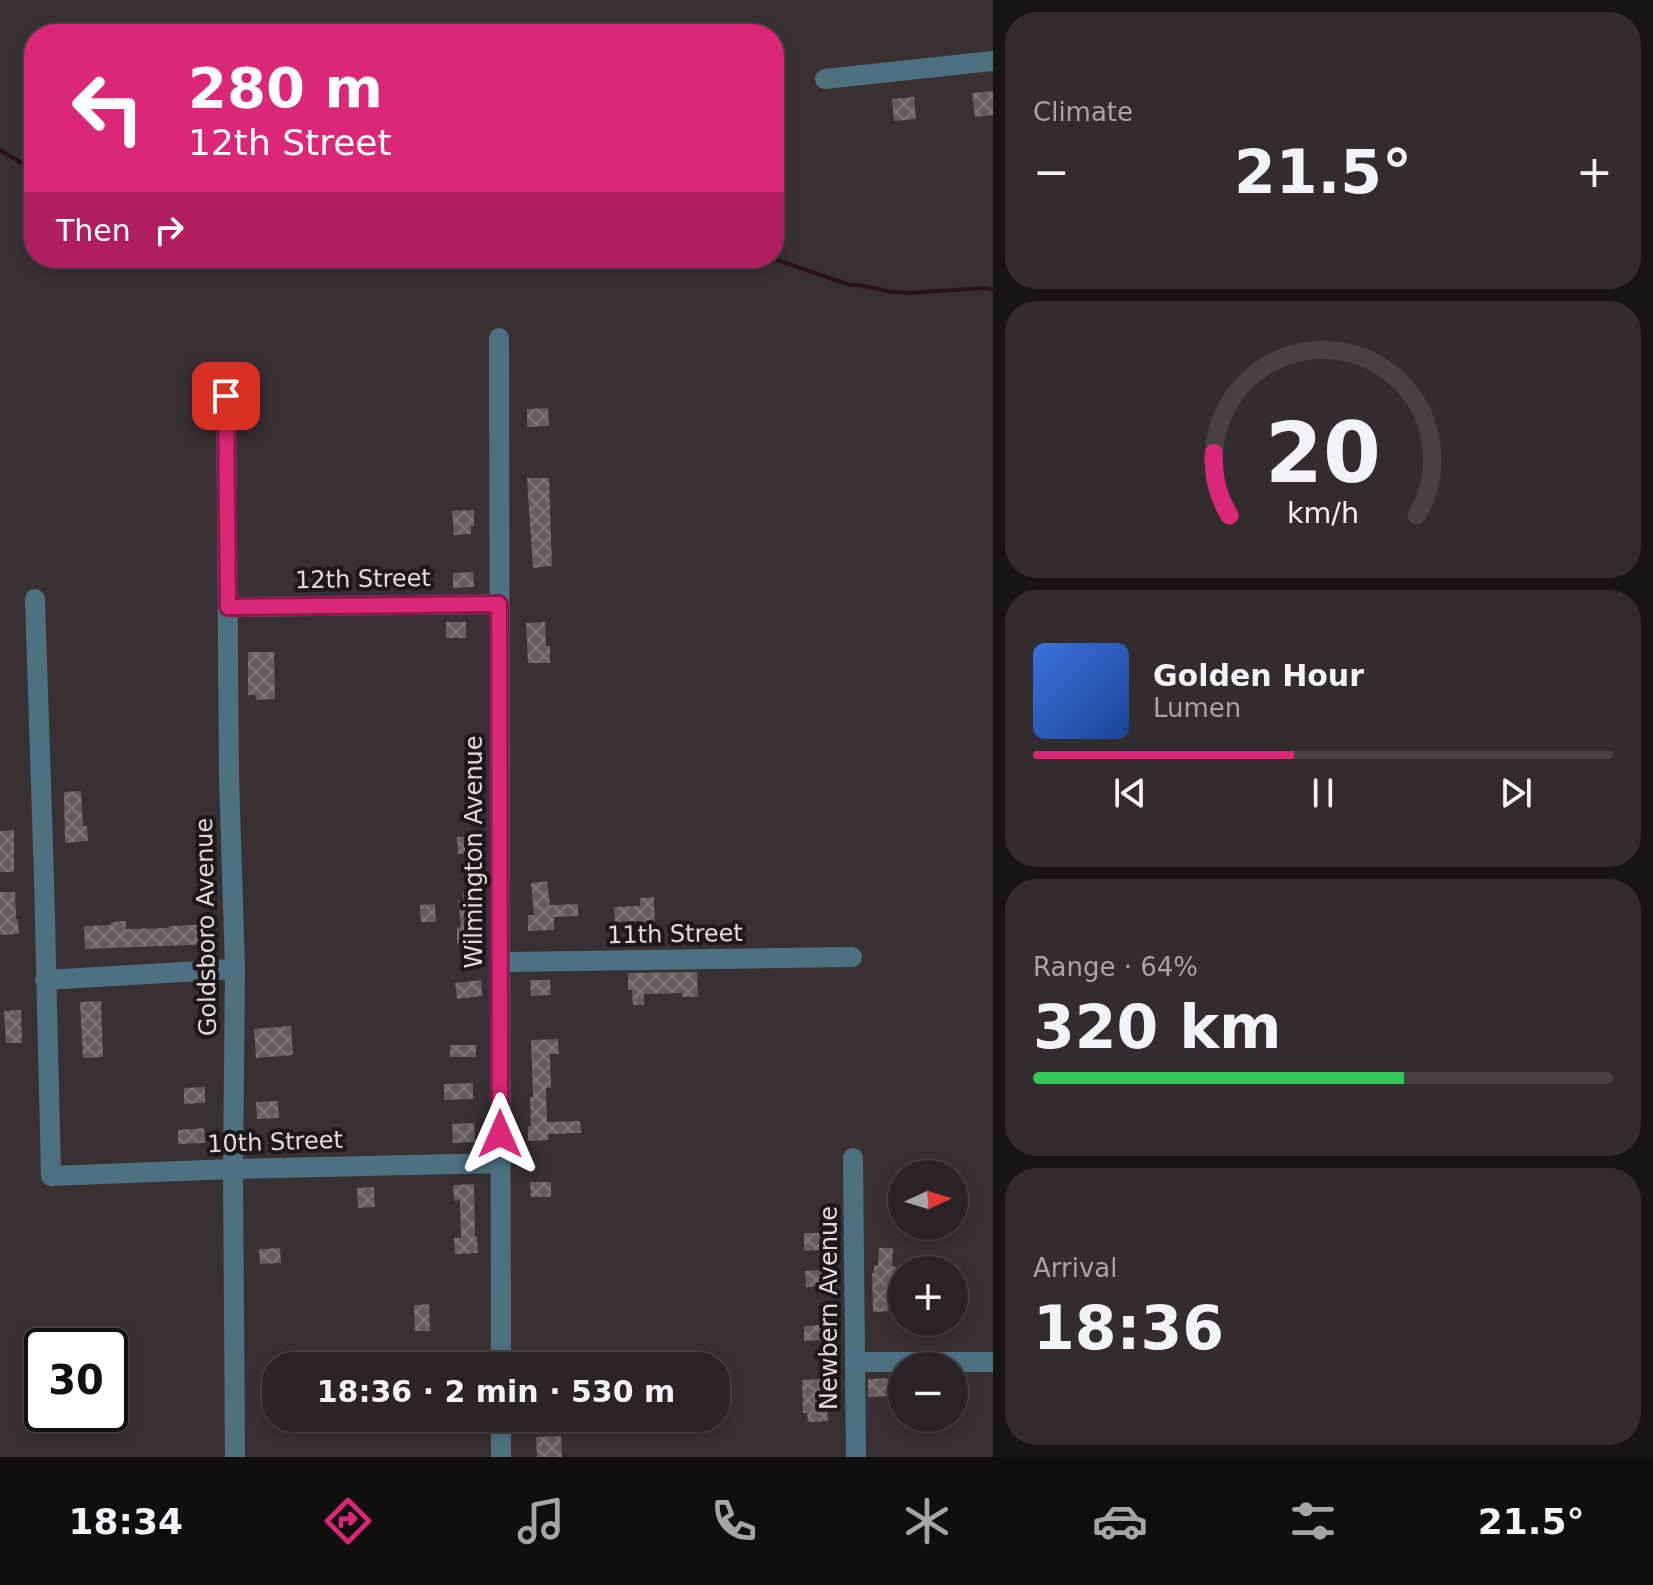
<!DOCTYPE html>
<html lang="en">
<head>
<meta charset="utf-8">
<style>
	body { margin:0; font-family:"DejaVu Sans",sans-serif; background:#322c2e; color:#f1f3f6; height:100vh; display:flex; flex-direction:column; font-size:30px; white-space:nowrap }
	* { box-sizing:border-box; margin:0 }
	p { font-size:26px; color:#a5a4a7 }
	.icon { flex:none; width:44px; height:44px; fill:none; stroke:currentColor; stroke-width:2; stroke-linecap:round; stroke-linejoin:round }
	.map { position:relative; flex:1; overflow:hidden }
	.details { display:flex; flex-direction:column; gap:12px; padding:12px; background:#171415; width:660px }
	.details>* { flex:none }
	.hud { position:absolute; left:24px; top:24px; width:760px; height:244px; border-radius:32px; box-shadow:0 4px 12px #0003,0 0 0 2px #464143; background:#db2777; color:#fff; overflow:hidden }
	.needle { width:52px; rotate:86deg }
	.tools { position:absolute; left:888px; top:1160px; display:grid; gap:16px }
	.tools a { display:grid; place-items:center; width:80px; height:80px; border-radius:50%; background:#2a2426; box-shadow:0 4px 12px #0003,0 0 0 2px #464143; font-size:40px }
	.speed { position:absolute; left:24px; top:1328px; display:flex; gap:16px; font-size:40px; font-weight:700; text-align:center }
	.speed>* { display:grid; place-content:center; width:104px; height:104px; border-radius:50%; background:#2a2426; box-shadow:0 4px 12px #0003,0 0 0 2px #464143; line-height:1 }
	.speed .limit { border:4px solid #111; border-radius:12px; background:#fff; color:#111 }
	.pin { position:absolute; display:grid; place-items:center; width:68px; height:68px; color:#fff; margin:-34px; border-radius:16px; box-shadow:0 4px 12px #0006 }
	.me { position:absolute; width:88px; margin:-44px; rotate:0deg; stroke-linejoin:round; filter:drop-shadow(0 0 6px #0008) }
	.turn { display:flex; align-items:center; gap:28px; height:168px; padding:0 32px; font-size:36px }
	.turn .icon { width:104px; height:104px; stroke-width:2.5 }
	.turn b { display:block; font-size:56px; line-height:68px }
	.then { display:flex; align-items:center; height:76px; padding:0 32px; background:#0003; gap:16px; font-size:30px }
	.big { font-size:60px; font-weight:800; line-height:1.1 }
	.details .widget { flex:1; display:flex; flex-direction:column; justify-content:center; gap:12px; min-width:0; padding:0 28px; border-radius:32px; background:#322c2e }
	.details .dial { align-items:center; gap:0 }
	.dial svg { height:208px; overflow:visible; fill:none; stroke:#464143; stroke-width:7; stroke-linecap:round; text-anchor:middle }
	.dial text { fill:#f1f3f6; stroke:none }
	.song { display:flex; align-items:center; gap:24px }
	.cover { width:96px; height:96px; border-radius:12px; background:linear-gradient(135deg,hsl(220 70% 55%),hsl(220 70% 35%)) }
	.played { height:8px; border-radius:4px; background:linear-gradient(90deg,#db2777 45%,#464143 45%) }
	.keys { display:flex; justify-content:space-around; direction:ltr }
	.heat { display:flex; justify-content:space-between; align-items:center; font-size:44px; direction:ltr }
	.charge { height:12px; border-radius:6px; background:linear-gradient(90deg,#34c759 64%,#464143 0) }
	.trip { position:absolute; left:262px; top:1352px; width:468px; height:80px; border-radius:32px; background:#2a2426; box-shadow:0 4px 12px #0003,0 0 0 2px #464143; font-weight:800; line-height:80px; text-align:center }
	.tab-bar { display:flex; height:128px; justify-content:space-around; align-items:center; background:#110e0f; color:#a5a4a7 }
	.tab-bar .icon { width:56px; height:56px }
	.tab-bar .on { color:#db2777 }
	.tab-bar b { font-size:36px; color:#f1f3f6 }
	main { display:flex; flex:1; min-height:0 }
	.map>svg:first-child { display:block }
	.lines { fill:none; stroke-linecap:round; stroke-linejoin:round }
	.stream { stroke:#2b111e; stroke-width:4 }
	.building { fill:url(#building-cross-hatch) }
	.minor { stroke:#4e7182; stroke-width:20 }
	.route-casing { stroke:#8e194d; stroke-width:20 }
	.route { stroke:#db2777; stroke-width:14 }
	.labels { text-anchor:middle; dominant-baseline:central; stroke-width:8; stroke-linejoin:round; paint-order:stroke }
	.street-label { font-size:24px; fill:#e0dadc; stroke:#1d191b }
</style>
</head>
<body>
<main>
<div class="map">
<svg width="993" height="1457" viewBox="0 0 993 1457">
	<defs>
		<pattern id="building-cross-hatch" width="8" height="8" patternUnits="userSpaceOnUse" patternTransform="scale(2)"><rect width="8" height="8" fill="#665d60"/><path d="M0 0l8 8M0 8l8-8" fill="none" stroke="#7c7476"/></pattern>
	</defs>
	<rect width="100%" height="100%" fill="#383033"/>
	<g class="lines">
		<path class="stream" d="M 0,150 L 20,162 L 34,167
			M 763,258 L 774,259 L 850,285 C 865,284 878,290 893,292 C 897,292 902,292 907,293 L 985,288 L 993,290"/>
	</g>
	<path class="building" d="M 993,91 L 993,115 L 975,117 L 972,93 Z
		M 914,97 L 916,119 L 894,121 L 892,99 Z
		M 548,408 L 549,426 L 527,427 L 527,409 Z
		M 527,478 L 549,478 L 552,566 L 533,568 Z
		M 474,510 L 474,526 L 471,526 L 471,534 L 454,535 L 452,511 Z
		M 473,572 L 474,587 L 453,588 L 453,573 Z
		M 446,622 L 466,622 L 466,638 L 446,638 Z
		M 545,622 L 546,646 L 550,646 L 550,663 L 528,663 L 526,623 Z
		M 248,652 L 274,652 L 275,699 L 256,700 L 255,695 L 248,695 Z
		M 81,791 L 83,826 L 87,826 L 88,841 L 65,843 L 64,792 Z
		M 14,830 L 14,872 L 0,872 L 0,831 Z
		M 482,836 L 483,853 L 458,854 L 457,837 Z
		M 547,881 L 550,905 L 578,904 L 578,916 L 554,917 L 554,930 L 528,931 L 528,915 L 534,915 L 531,883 Z
		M 479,891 L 481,915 L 478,915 L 479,943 L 457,944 L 457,928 L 461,927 L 458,901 L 464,900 L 463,892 Z
		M 0,892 L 15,892 L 16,919 L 18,919 L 19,934 L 0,935 Z
		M 654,897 L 655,923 L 641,924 L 641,921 L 615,922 L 614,907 L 640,906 L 640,898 Z
		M 435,904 L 436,922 L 421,922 L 420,905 Z
		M 126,921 L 126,929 L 169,928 L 169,926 L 214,924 L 215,944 L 85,949 L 84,926 L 111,925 L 111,922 Z
		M 697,972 L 698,997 L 682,997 L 682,993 L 644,994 L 644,1005 L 633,1005 L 632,990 L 628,990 L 628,973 Z
		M 481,980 L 482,996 L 457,999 L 455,983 Z
		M 530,980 L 550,980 L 551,995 L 531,996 Z
		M 101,1001 L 103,1057 L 83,1058 L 80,1002 Z
		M 21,1010 L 22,1043 L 6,1043 L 4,1011 Z
		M 291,1026 L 293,1055 L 256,1058 L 254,1029 Z
		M 558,1039 L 559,1054 L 550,1054 L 551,1088 L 546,1088 L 547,1122 L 580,1121 L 581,1133 L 548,1134 L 548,1140 L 528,1141 L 528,1126 L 531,1126 L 530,1097 L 533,1097 L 531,1040 Z
		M 450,1045 L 476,1045 L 476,1057 L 450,1057 Z
		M 473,1083 L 473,1099 L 444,1100 L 444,1084 Z
		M 205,1087 L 205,1103 L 184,1104 L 184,1088 Z
		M 278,1101 L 279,1118 L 257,1119 L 256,1102 Z
		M 474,1123 L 475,1142 L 453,1143 L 452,1124 Z
		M 204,1128 L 205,1143 L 178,1144 L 178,1130 Z
		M 530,1182 L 551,1182 L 551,1197 L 531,1197 Z
		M 474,1184 L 475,1237 L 477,1237 L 478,1253 L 455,1254 L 454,1238 L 461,1238 L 460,1200 L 454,1201 L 453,1185 Z
		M 374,1187 L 375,1207 L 358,1208 L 357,1188 Z
		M 804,1233 L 821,1233 L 822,1250 L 804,1251 Z
		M 280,1248 L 281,1263 L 260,1264 L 259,1249 Z
		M 879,1248 L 893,1248 L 892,1266 L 896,1267 L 895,1284 L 890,1284 L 891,1311 L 873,1312 L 872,1273 L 874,1273 L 874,1265 L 878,1266 Z
		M 824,1270 L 825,1286 L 806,1287 L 805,1271 Z
		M 429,1304 L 430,1331 L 415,1331 L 414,1305 Z
		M 822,1325 L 822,1340 L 804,1341 L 804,1326 Z
		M 893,1378 L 894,1396 L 868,1397 L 868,1379 Z
		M 822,1379 L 823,1406 L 827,1405 L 828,1421 L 808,1422 L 807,1413 L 803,1413 L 802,1380 Z
		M 561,1436 L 562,1457 L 537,1457 L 536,1437 Z"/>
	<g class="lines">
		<path class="minor" d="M 825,79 L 993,61
			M 499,338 L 501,1366
			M 226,396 L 229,777 L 235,969 L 233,1169 L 235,1457
			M 35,599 L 44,878 L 51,1176 L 233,1169 L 501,1163
			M 228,607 L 499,604
			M 500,962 L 852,957
			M 45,980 L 235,969
			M 853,1158 L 856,1457
			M 855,1362 L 993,1362
			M 501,1418 L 501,1457"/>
	</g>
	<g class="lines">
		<g class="route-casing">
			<path id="route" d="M 226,396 L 228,607 L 499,604 L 500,1134"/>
		</g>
		<use href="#route" class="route"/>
	</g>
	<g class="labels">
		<g class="street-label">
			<text transform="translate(363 579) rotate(-1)">12th Street</text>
			<text transform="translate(474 852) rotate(-90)">Wilmington Avenue</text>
			<text transform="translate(206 927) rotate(-91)">Goldsboro Avenue</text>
			<text transform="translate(675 934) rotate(-1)">11th Street</text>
			<text transform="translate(275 1142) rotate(-2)">10th Street</text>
			<text transform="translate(829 1308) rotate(-90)">Newbern Avenue</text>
		</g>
	</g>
</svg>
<div class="tools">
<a><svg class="needle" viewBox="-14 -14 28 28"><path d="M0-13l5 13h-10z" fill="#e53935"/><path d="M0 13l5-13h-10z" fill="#a5a4a7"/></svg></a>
<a>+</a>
<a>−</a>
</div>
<div class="speed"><div class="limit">30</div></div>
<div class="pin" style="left:226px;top:396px;background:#d93025"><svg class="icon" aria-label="arrive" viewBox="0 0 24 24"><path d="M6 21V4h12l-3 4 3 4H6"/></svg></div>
<svg class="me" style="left:500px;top:1134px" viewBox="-20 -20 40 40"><path d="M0-17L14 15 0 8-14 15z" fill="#db2777" stroke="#fff" stroke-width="4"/></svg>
<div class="trip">18:36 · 2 min · 530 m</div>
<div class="hud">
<div class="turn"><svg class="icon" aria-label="left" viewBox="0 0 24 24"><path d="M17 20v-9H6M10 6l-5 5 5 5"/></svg><div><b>280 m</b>12th Street</div></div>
<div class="then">Then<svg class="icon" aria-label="right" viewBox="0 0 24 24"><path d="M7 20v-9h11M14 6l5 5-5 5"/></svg></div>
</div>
</div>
<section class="details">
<div class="widget"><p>Climate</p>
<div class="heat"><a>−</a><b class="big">21.5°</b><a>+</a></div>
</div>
<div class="widget dial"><svg viewBox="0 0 100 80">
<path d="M14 69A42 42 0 1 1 86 69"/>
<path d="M14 69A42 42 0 0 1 8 45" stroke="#db2777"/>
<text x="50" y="56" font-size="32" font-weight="700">20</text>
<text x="50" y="72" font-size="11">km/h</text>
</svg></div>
<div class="widget">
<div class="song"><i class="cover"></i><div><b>Golden Hour</b><p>Lumen</p></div></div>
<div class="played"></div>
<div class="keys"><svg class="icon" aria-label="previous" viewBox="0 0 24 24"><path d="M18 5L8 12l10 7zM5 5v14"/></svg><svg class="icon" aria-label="pause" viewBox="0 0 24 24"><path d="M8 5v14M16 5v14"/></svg><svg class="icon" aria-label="next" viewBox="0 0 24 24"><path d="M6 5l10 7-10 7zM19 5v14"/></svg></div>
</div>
<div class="widget"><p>Range · 64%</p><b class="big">320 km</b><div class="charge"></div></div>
<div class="widget"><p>Arrival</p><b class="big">18:36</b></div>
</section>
</main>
<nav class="tab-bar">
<b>18:34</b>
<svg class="icon on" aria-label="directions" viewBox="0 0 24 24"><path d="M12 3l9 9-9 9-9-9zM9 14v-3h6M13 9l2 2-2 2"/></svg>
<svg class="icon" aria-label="music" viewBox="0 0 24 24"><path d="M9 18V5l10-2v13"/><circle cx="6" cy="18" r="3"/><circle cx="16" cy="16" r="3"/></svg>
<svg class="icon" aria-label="phone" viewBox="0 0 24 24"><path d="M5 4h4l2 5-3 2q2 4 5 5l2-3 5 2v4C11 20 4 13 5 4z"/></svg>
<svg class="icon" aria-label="climate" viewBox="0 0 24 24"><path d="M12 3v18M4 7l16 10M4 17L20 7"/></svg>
<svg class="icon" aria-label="car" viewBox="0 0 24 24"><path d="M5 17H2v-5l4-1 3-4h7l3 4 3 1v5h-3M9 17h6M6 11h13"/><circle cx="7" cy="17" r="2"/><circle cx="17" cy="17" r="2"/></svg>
<svg class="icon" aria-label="filters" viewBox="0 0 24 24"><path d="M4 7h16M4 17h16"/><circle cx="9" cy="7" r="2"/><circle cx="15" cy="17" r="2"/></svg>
<b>21.5°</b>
</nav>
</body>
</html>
